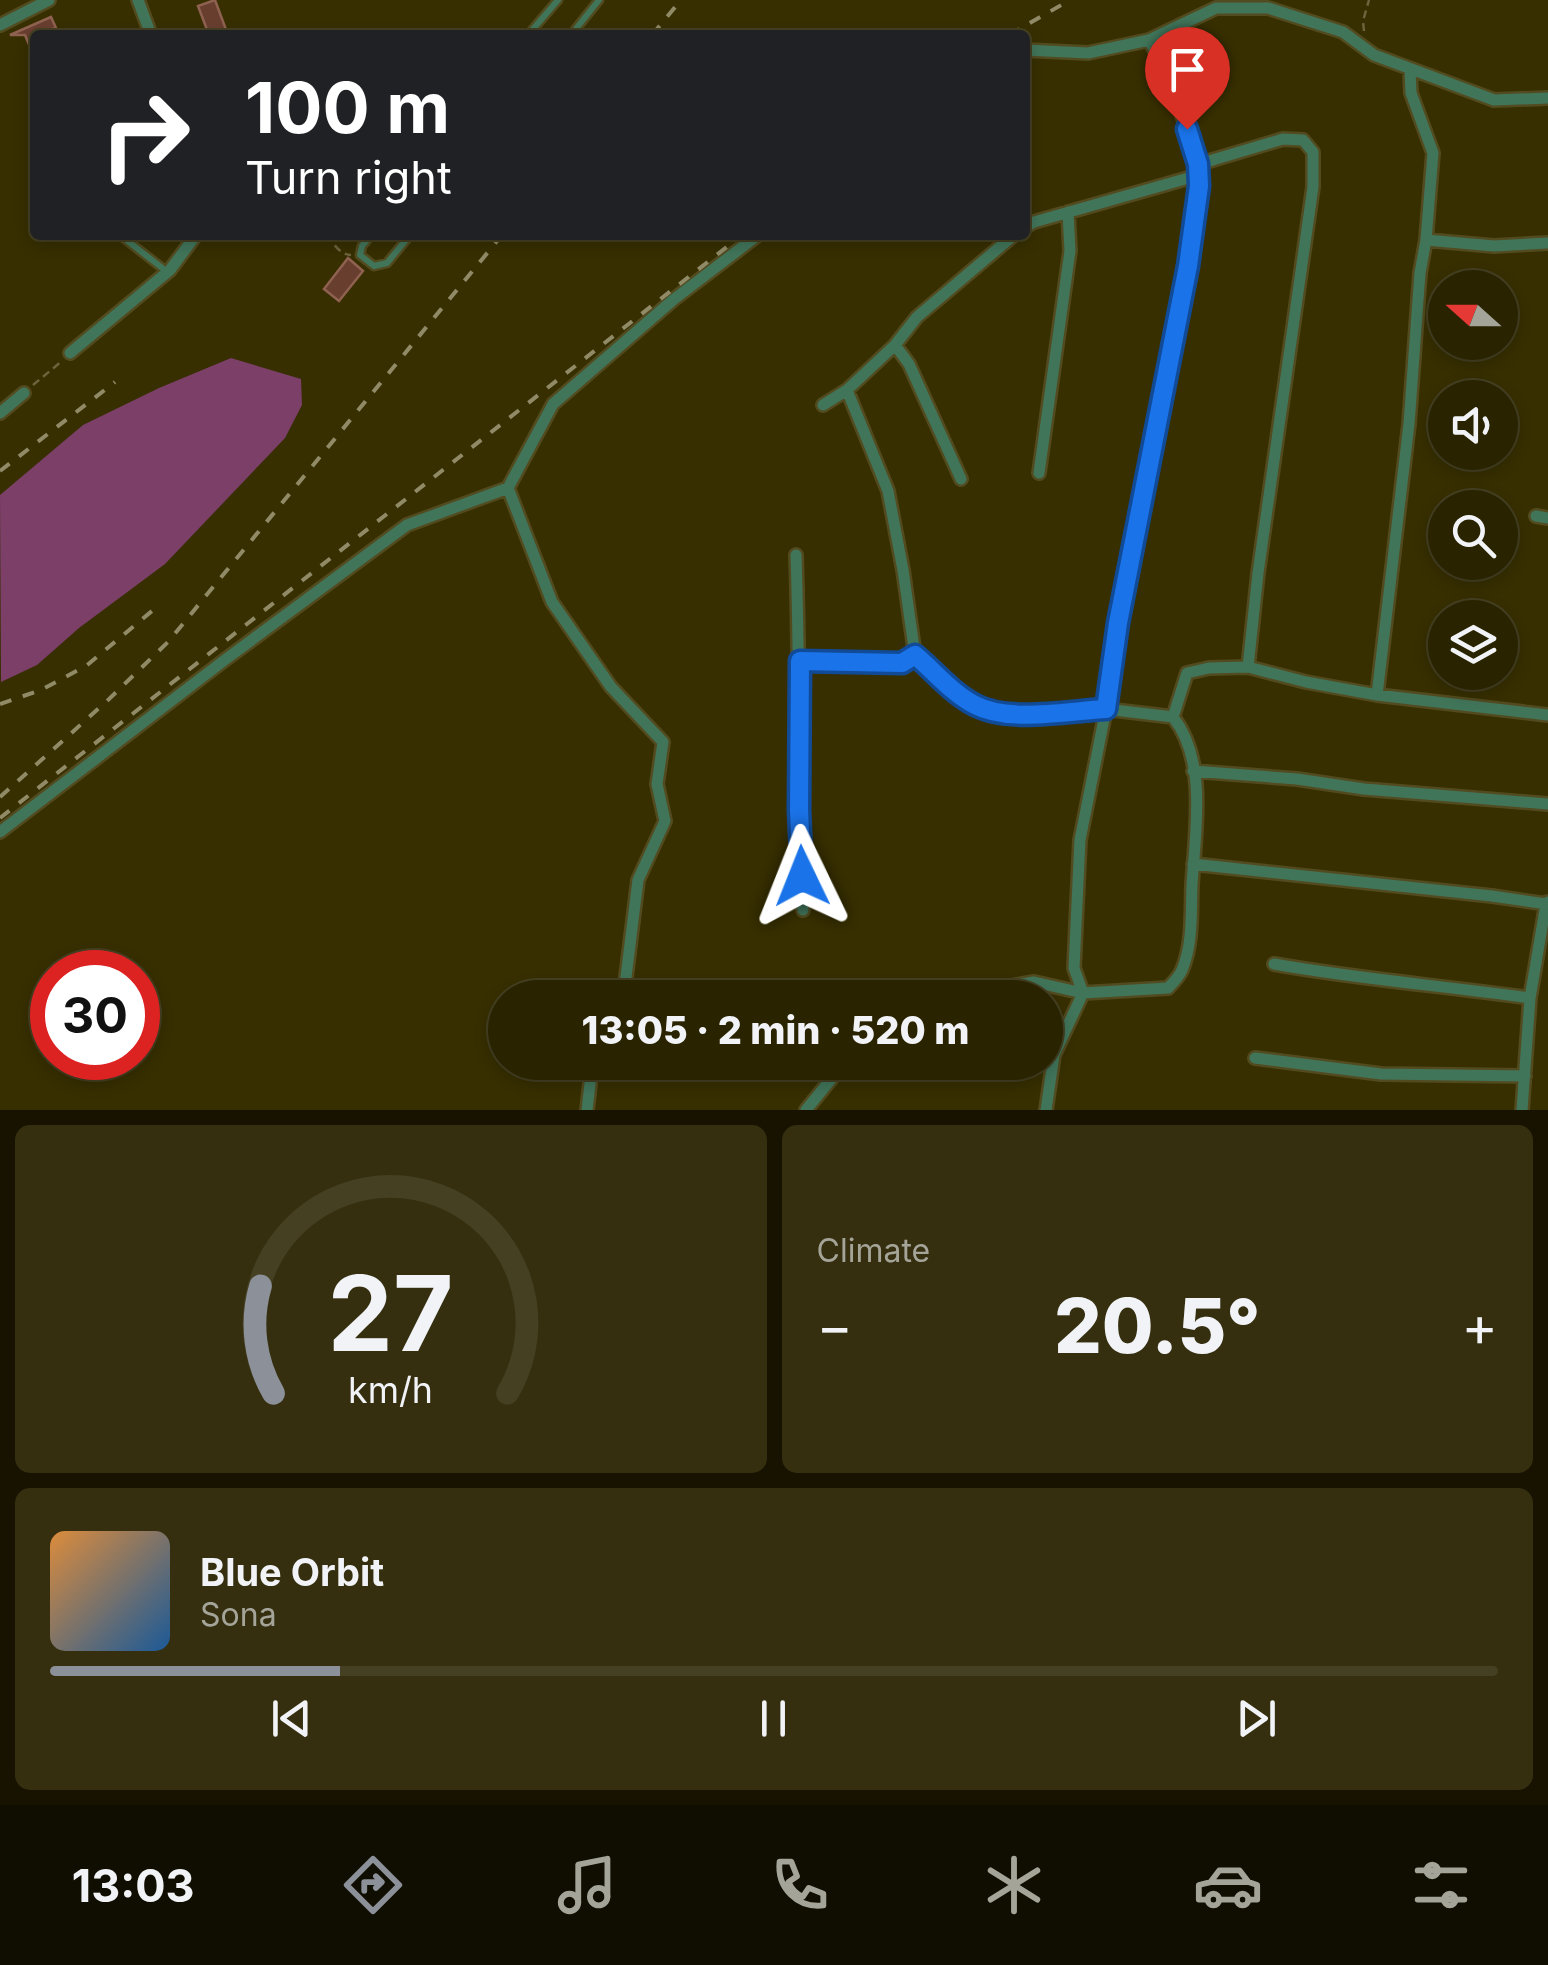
<!DOCTYPE html>
<html lang="en">
<head>
<meta charset="utf-8">
<style>
	body { margin:0; font-family:Inter,sans-serif; background:#352f0f; color:#f1f3f6; height:100vh; display:flex; flex-direction:column; font-size:38px; white-space:nowrap }
	* { box-sizing:border-box; margin:0 }
	p { font-size:32px; color:#a5a499 }
	.icon { flex:none; width:55px; height:55px; fill:none; stroke:currentColor; stroke-width:2; stroke-linecap:round; stroke-linejoin:round }
	.map { position:relative; height:1110px; overflow:hidden }
	.side { display:flex; flex-direction:column; gap:15px; padding:15px; background:#171300; flex:1 }
	.side>* { flex:none }
	.banner { position:absolute; left:30px; top:30px; width:1000px; height:210px; border-radius:10px; box-shadow:0 5px 15px #0003,0 0 0 2px #454022; background:#202124; color:#fff; overflow:hidden }
	.needle { width:65px; rotate:291deg }
	.buttons { position:absolute; left:1428px; top:270px; display:grid; gap:20px }
	.buttons a { display:grid; place-items:center; width:90px; height:90px; border-radius:50%; background:#292300; box-shadow:0 5px 15px #0003,0 0 0 2px #454022; font-size:50px }
	.speed { position:absolute; left:30px; top:950px; display:flex; gap:20px; font-size:50px; font-weight:700; text-align:center }
	.speed>* { display:grid; place-content:center; width:130px; height:130px; border-radius:50%; background:#292300; box-shadow:0 5px 15px #0003,0 0 0 2px #454022; line-height:1 }
	.speed .limit { border:15px solid #d22; background:#fff; color:#111 }
	.pin { position:absolute; display:grid; place-items:center; width:85px; height:85px; color:#fff; margin:-102px -42px; border-radius:50% 50% 50% 0; rotate:-45deg; box-shadow:0 0 10px #0007 }
	.pin .icon { rotate:45deg }
	.me { position:absolute; width:110px; margin:-55px; rotate:358deg; stroke-linejoin:round; filter:drop-shadow(0 0 8px #0008) }
	.turn { display:flex; align-items:center; gap:35px; height:210px; padding:0 50px; font-size:45px }
	.turn .icon { width:130px; height:130px; stroke-width:2.5 }
	.turn b { display:block; font-size:70px; line-height:85px }
	.big { font-size:75px; font-weight:800; line-height:1.1 }
	.side .card { flex:1; display:flex; flex-direction:column; justify-content:center; gap:15px; min-width:0; padding:0 35px; border-radius:15px; background:#352f0f }
	.side .dial { align-items:center; gap:0 }
	.dial svg { height:260px; overflow:visible; fill:none; stroke:#454022; stroke-width:7; stroke-linecap:round; text-anchor:middle }
	.dial text { fill:#f1f3f6; stroke:none }
	.song { display:flex; align-items:center; gap:30px }
	.cover { width:120px; height:120px; border-radius:15px; background:linear-gradient(135deg,hsl(30 70% 55%),hsl(210 70% 35%)) }
	.played { height:10px; border-radius:5px; background:linear-gradient(90deg,#8c9099 20%,#454022 20%) }
	.keys { display:flex; justify-content:space-around; direction:ltr }
	.heat { display:flex; justify-content:space-between; align-items:center; font-size:55px; direction:ltr }
	.side .tiles { flex:1; display:grid; gap:15px; grid-template-columns:1fr 1fr }
	.card:last-child { grid-column:span 2 }
	.trip { position:absolute; left:488px; top:980px; width:575px; height:100px; border-radius:50px; background:#292300; box-shadow:0 5px 15px #0003,0 0 0 2px #454022; font-weight:800; line-height:100px; text-align:center }
	.dock { display:flex; height:160px; justify-content:space-around; align-items:center; background:#100e00; color:#a5a499 }
	.dock .icon { width:70px; height:70px }
	.dock .active { color:#8c9099 }
	.dock b { font-size:45px; color:#f1f3f6 }
	.map>svg:first-child { display:block }
	.green { fill:#7b3f68 }
	.building { fill:#683e2f; stroke:#8f6151; stroke-width:2.5 }
	.lines { fill:none; stroke-linecap:round; stroke-linejoin:round }
	.lane-casing { stroke:#524b20; stroke-width:11 }
	.street-casing { stroke:#524b20; stroke-width:16 }
	.path { stroke:#6b643c; stroke-width:2.5; stroke-dasharray:8 5; stroke-linecap:butt }
	.lane { stroke:#41755a; stroke-width:6 }
	.street { stroke:#41755a; stroke-width:11 }
	.rail { stroke:#908a67; stroke-width:4; stroke-dasharray:12 12; stroke-linecap:butt }
	.route-casing { stroke:#114b97; stroke-width:25 }
	.route { stroke:#1a73e8; stroke-width:18 }
</style>
</head>
<body>
<div class="map">
<svg width="1548" height="1110" viewBox="0 0 1548 1110">
	<rect width="100%" height="100%" fill="#372f00"/>
	<path class="green" d="M 231,358 L 301,379 L 302,405 L 285,438 L 165,564 L 79,628 L 37,665 L 1,682 L 0,495 L 83,425 L 159,388 Z"/>
	<path class="building" d="M 215,0 L 228,35 L 209,35 L 198,6 Z
		M 51,17 L 56,28 L 52,29 L 55,35 L 35,35 L 35,59 L 25,35 L 10,35 Z
		M 348,258 L 363,271 L 339,301 L 324,289 Z"/>
	<g class="lines">
		<g class="lane-casing">
			<path id="lane" d="M 528,35 L 558,0
				M 571,35 L 599,0
				M 120,235 L 166,271
				M 371,235 L 362,246 L 360,255 L 374,266 L 387,263 L 410,235"/>
		</g>
		<g class="street-casing">
			<path id="street" d="M 138,0 L 151,35
				M 0,25 L 49,0
				M 1025,50 L 1088,53 L 1149,40 L 1216,8 L 1268,8 L 1343,32 L 1374,55 L 1494,100 L 1548,98
				M 1199,164 L 1283,139 L 1303,140 L 1313,152 L 1313,187 L 1258,573 L 1248,667
				M 1025,227 L 1034,222 L 1199,175
				M 1426,240 L 1494,246 L 1548,243
				M 895,345 L 909,364 L 961,479
				M 70,353 L 170,270 L 196,235
				M 847,390 L 888,491 L 903,570 L 915,655 L 970,703 L 990,712 L 1028,714 L 1106,709 L 1173,717 C 1208,761 1195,833 1192,885 C 1191,913 1193,944 1182,970 C 1179,977 1173,983 1168,988 L 1083,993 L 1034,982 L 988,990 L 976,998
				M 823,405 L 847,390 L 895,345 L 917,317 L 1014,235
				M 0,413 L 24,393
				M 1039,473 L 1070,251 L 1068,212
				M 508,488 L 552,602 L 611,687 L 663,742 L 657,784 L 665,821 L 638,880 L 625,985 L 620,998
				M 1536,516 L 1548,518
				M 796,555 C 800,673 798,791 803,910
				M 799,661 L 902,663 L 915,655
				M 1377,695 L 1409,424 L 1420,273 L 1426,240 L 1433,153 L 1411,93 L 1410,70
				M 1173,717 L 1187,673 L 1209,668 L 1248,667 L 1306,682 L 1377,695 L 1548,715
				M 1193,771 L 1297,779 L 1364,789 L 1548,804
				M 0,832 L 226,659 L 407,525 L 508,488 L 553,404 L 673,300 L 758,235
				M 1193,864 L 1492,896 L 1546,904
				M 1274,964 C 1358,979 1445,986 1530,998
				M 1255,1058 L 1381,1074 L 1525,1076
				M 587,1110 L 591,1075 L 596,1062
				M 806,1110 L 845,1062
				M 1046,1110 L 1054,1055 L 1083,993 L 1074,968 L 1080,840 L 1106,709 L 1118,623 L 1188,267 L 1199,186 L 1199,164 L 1187,129 L 1166,71 L 1149,40
				M 1522,1110 L 1530,998 L 1546,904 L 1548,902"/>
		</g>
		<path class="path" d="M 1364,31 L 1363,21 L 1369,0
			M 327,235 C 333,243 340,255 351,255
			M 33,385 L 62,361"/>
		<use href="#lane" class="lane"/>
		<use href="#street" class="street"/>
		<path class="rail" d="M 652,35 L 681,0
			M 1009,35 L 1070,0
			M 0,471 L 115,382
			M 0,704 L 41,690 L 86,666 L 152,611
			M 0,797 L 107,701 L 168,642 L 502,235
			M 0,818 L 742,235"/>
	</g>
	<g class="lines">
		<g class="route-casing">
			<path id="route" d="M 802,876 L 799,810 L 800,661 L 902,663 L 915,655 C 934,671 953,694 975,705 C 1009,723 1068,711 1106,709 L 1118,623 L 1188,266 L 1199,186 L 1198,164 L 1187,129"/>
		</g>
		<use href="#route" class="route"/>
	</g>
</svg>
<div class="buttons">
<a><svg class="needle" viewBox="-14 -14 28 28"><path d="M0-13l5 13h-10z" fill="#e53935"/><path d="M0 13l5-13h-10z" fill="#a5a499"/></svg></a>
<a><svg class="icon" aria-label="sound" viewBox="0 0 24 24"><path d="M4 9h4l5-4v14l-5-4H4zM17 9q2 3 0 6"/></svg></a>
<a><svg class="icon" aria-label="search" viewBox="0 0 24 24"><circle cx="10" cy="10" r="6"/><path d="M15 15l6 6"/></svg></a>
<a><svg class="icon" aria-label="layers" viewBox="0 0 24 24"><path d="M12 4l9 5-9 5-9-5zM3 14l9 5 9-5"/></svg></a>
</div>
<div class="speed"><div class="limit">30</div></div>
<div class="pin" style="left:1187px;top:129px;background:#d93025"><svg class="icon" aria-label="arrive" viewBox="0 0 24 24"><path d="M6 21V4h12l-3 4 3 4H6"/></svg></div>
<svg class="me" style="left:802px;top:876px" viewBox="-20 -20 40 40"><path d="M0-17L14 15 0 8-14 15z" fill="#1a73e8" stroke="#fff" stroke-width="4"/></svg>
<div class="trip">13:05 · 2 min · 520 m</div>
<div class="banner">
<div class="turn"><svg class="icon" aria-label="right" viewBox="0 0 24 24"><path d="M7 20v-9h11M14 6l5 5-5 5"/></svg><div><b>100 m</b>Turn right</div></div>
</div>
</div>
<section class="side">
<div class="tiles">
<div class="card dial"><svg viewBox="0 0 100 80">
<path d="M14 69A42 42 0 1 1 86 69"/>
<path d="M14 69A42 42 0 0 1 10 36" stroke="#8c9099"/>
<text x="50" y="56" font-size="32" font-weight="700">27</text>
<text x="50" y="72" font-size="11">km/h</text>
</svg></div>
<div class="card"><p>Climate</p>
<div class="heat"><a>−</a><b class="big">20.5°</b><a>+</a></div>
</div>
<div class="card">
<div class="song"><i class="cover"></i><div><b>Blue Orbit</b><p>Sona</p></div></div>
<div class="played"></div>
<div class="keys"><svg class="icon" aria-label="previous" viewBox="0 0 24 24"><path d="M18 5L8 12l10 7zM5 5v14"/></svg><svg class="icon" aria-label="pause" viewBox="0 0 24 24"><path d="M8 5v14M16 5v14"/></svg><svg class="icon" aria-label="next" viewBox="0 0 24 24"><path d="M6 5l10 7-10 7zM19 5v14"/></svg></div>
</div>
</div>
</section>
<nav class="dock">
<b>13:03</b>
<svg class="icon active" aria-label="directions" viewBox="0 0 24 24"><path d="M12 3l9 9-9 9-9-9zM9 14v-3h6M13 9l2 2-2 2"/></svg>
<svg class="icon" aria-label="music" viewBox="0 0 24 24"><path d="M9 18V5l10-2v13"/><circle cx="6" cy="18" r="3"/><circle cx="16" cy="16" r="3"/></svg>
<svg class="icon" aria-label="phone" viewBox="0 0 24 24"><path d="M5 4h4l2 5-3 2q2 4 5 5l2-3 5 2v4C11 20 4 13 5 4z"/></svg>
<svg class="icon" aria-label="climate" viewBox="0 0 24 24"><path d="M12 3v18M4 7l16 10M4 17L20 7"/></svg>
<svg class="icon" aria-label="car" viewBox="0 0 24 24"><path d="M5 17H2v-5l4-1 3-4h7l3 4 3 1v5h-3M9 17h6M6 11h13"/><circle cx="7" cy="17" r="2"/><circle cx="17" cy="17" r="2"/></svg>
<svg class="icon" aria-label="filters" viewBox="0 0 24 24"><path d="M4 7h16M4 17h16"/><circle cx="9" cy="7" r="2"/><circle cx="15" cy="17" r="2"/></svg>
</nav>
</body>
</html>
